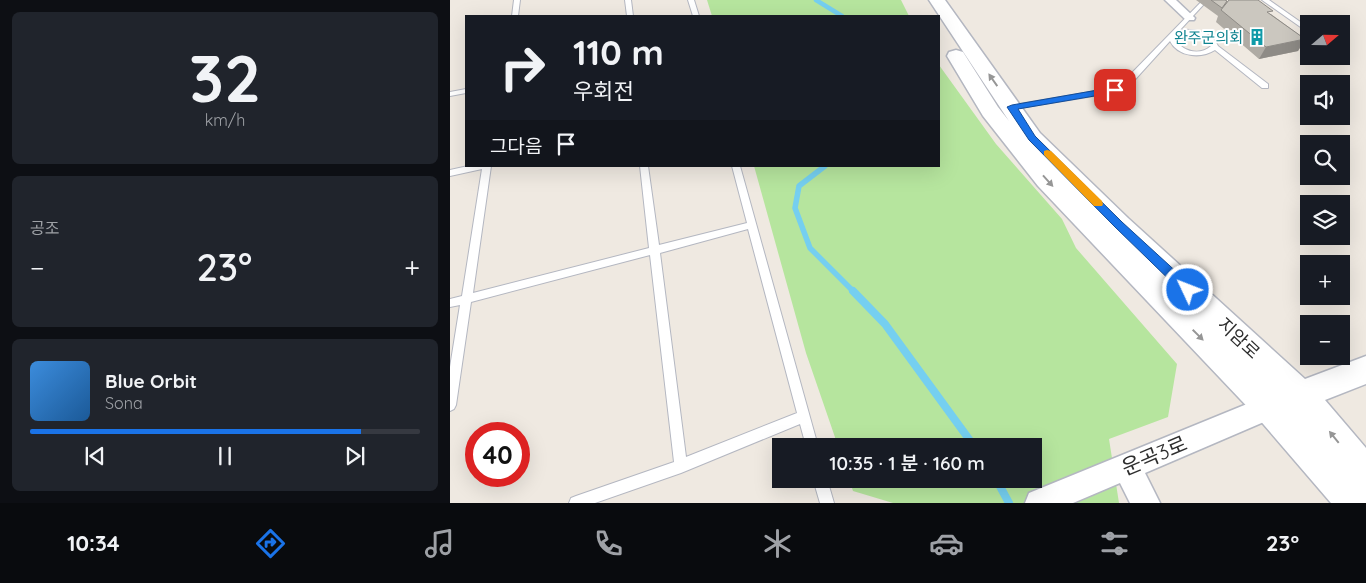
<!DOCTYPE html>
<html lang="ko">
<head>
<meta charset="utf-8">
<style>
	body { margin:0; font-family:Quicksand,"Noto Sans KR",sans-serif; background:#20242c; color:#f1f3f6; height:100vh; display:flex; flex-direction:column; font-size:19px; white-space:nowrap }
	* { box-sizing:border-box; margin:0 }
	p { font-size:16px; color:#9ea1a6 }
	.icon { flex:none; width:28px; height:28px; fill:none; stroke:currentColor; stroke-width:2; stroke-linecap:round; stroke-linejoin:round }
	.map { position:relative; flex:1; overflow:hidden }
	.details { display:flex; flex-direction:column; gap:12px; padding:12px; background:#0d0f14; width:450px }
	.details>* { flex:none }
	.banner { position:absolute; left:15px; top:15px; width:475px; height:152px; border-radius:0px; box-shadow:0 5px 20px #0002; background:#171b24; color:#f1f3f6; overflow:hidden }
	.needle { width:32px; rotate:70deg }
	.tools { position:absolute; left:850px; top:15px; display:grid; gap:10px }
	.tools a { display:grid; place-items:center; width:50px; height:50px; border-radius:0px; background:#171b24; box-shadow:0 5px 20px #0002; font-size:25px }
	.speed { position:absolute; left:15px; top:422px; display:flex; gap:10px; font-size:25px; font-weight:700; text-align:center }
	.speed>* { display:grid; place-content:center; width:65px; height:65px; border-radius:50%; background:#171b24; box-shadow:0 5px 20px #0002; line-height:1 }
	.speed .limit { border:8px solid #d22; background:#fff; color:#111 }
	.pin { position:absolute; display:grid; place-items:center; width:42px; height:42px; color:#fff; margin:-21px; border-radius:10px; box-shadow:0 2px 8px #0006 }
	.me { position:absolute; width:55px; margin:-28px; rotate:313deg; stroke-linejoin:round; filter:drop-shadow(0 0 4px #0008) }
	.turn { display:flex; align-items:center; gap:18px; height:105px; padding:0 25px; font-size:22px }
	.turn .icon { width:65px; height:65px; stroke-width:2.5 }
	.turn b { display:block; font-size:35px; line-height:42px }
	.then { display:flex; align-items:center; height:48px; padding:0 25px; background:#0003; gap:10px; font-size:19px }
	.big { font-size:38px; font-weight:600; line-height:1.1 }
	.details .card { flex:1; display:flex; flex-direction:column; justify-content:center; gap:8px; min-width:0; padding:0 18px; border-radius:8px; background:#20242c }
	.details .dial { align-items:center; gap:0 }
	.dial b { font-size:65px; line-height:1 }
	.song { display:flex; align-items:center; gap:15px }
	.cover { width:60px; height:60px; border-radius:8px; background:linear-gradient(135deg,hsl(210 70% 55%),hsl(210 70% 35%)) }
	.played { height:5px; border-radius:2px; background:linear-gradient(90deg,#1a73e8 85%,#363941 85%) }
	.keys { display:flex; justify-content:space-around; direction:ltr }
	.heat { display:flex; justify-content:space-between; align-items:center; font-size:28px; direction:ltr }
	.trip { position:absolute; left:322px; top:438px; width:270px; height:50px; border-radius:0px; background:#171b24; box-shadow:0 5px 20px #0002; font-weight:600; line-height:50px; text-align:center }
	.menu { display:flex; height:80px; justify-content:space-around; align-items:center; background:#090b0e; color:#9ea1a6 }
	.menu .icon { width:35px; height:35px }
	.menu .current { color:#1a73e8 }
	.menu b { font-size:22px; color:#f1f3f6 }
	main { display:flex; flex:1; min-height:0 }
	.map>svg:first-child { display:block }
	.green { fill:#b6e59e }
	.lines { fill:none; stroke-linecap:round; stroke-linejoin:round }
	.stream-far2 { stroke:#75cff0; stroke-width:4.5 }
	.stream-far1 { stroke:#75cff0; stroke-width:5.5 }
	.stream { stroke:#75cff0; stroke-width:8 }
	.service-casing { stroke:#b4b7c1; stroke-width:2 }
	.pedestrian-casing { stroke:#b4b7c1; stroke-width:3 }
	.minor-casing { stroke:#b4b7c1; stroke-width:3 }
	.tertiary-casing { stroke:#b4b7c1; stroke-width:3 }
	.service { fill:#fff; fill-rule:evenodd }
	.pedestrian { fill:#fff; fill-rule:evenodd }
	.minor { fill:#fff; fill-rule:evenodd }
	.tertiary { fill:#fff; fill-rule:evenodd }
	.wall { fill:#afaba4 }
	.shaded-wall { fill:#8e8b86 }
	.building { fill:#cbc7bf; stroke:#8e8b86 }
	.oneway { fill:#969696 }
	.route { fill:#1a73e8; stroke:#114b97 }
	.slow { fill:#f59e0b }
	.labels { text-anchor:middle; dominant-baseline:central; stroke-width:4; stroke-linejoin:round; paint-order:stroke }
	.far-culture-label { font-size:15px; fill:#0d838f; stroke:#fff; text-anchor:end }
	.street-label { font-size:18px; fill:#2e2e2e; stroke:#fff }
	.near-street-label { font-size:21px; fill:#2e2e2e; stroke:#fff }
</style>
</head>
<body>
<main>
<section class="details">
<div class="card dial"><b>32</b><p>km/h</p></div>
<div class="card"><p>공조</p>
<div class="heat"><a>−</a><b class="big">23°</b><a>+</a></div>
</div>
<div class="card">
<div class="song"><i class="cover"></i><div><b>Blue Orbit</b><p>Sona</p></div></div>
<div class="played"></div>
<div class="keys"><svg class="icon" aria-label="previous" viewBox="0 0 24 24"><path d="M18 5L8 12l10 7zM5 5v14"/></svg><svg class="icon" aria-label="pause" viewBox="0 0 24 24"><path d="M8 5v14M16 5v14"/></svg><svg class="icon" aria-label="next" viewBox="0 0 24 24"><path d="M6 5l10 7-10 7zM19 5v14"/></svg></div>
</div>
</section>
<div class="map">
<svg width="916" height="503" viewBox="0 0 916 503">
	<rect width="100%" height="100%" fill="#efe9e1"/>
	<path class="green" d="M 257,0 L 451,0 L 459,16 L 262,16 Z
		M 489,65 L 546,144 L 612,219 L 626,248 L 727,364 L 718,417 L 659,439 L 669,503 L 443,503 L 403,491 L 399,479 L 584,479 L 584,446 L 388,446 L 356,353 L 304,166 L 489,166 Z"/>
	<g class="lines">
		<path class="stream-far2" d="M 366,0 L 392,16"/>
		<path class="stream-far1" d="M 375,166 L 349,186 L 345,208 L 360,248 L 404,292"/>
		<path class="stream" d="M 403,291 L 435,324 L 524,446
			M 546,479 L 559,503"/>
		<g class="service-casing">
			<path id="service" d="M 64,0 L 70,0 L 68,16 L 62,16 Z
				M 175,0 L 181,0 L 183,16 L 177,16 Z
				M 238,0 L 244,0 L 249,16 L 243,16 Z
				M 753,0 L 755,1 L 755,3 L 730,30 C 745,29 762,32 768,46 L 818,84 L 818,88 L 812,88 L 765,50 C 751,59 728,57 720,41 L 681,84 L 668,92 L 558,110 L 554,108 L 558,106 L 663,88 L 675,80 ZM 733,34 C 745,34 756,35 761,46 C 750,56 731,52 725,38 Z
				M 812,0 L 819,0 L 859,28 L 859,33 Z
				M 840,38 L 844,38 L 859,48 L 859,54 L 840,40 Z
				M 891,52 L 897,54 L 897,58 L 870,63 L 861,56 L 869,56 L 871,59 L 891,56 Z
				M 16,89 L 16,93 L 0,96 L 0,92 Z
				M 18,166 L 41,166 L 23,293 L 199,248 L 190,166 L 198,166 L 209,245 L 297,223 L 282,166 L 290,166 L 368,446 L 356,446 L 350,424 L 231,473 L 145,503 L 119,503 L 121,498 L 126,496 L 224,462 L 200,255 L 21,302 L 6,405 L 4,409 L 0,411 L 0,367 L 10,305 L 0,307 L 0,299 L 12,296 L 32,169 L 0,176 L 0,170 ZM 298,229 L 347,413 L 236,457 L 210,253 Z
				M 363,479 L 377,479 L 384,503 L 370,503 Z"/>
		</g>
		<g class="pedestrian-casing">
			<path id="pedestrian" d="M 715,0 L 726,0 L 745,18 L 744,20 L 736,20 Z"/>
		</g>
		<g class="minor-casing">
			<path id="minor" d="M 819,395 L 828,398 L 832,407 L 828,416 L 695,473 L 710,503 L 680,503 L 670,483 L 623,503 L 575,503 L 579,493 Z"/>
		</g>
		<g class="tertiary-casing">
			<path id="tertiary" d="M 479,0 L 495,0 L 590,133 L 678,218 L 855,379 L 916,356 L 916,384 L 875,400 L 916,448 L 916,503 L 881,503 L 808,418 L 588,186 L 533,116 L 497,56 L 499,52 L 506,50 L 513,52 L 548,107 L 559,121 Z"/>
		</g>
		<use href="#service" class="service"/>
		<use href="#pedestrian" class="pedestrian"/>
		<use href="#minor" class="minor"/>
		<use href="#tertiary" class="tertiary"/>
	</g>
	<path class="wall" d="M 746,0 L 775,0 L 777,1 L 821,14 L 855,39 L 848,51 L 809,59 L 766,22 L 768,16 Z"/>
	<path class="shaded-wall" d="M 855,39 L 848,51 L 809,59 L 816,47 Z"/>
	<path class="building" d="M 761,0 L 775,0 L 777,1 L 772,8 Z
		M 779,0 L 808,0 L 823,11 L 817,12 L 855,39 L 816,47 L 771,10 Z"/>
	<defs><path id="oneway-solid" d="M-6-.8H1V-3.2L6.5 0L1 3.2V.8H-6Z" transform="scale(1.25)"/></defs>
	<g class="oneway">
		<use href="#oneway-solid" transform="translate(543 80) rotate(-125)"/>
		<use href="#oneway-solid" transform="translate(598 181) rotate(48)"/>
		<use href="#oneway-solid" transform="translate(748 335) rotate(45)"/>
		<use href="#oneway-solid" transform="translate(884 437) rotate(-129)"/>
	</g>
	<path class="route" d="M 665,87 L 668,88 L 668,92 L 568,109 L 585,136 L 672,222 L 743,287 L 744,290 L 743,294 L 734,294 L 665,227 L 579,140 L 557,107 L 562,105 Z"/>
	<path class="slow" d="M 597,150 L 601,151 L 652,201 L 653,204 L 652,206 L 644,206 L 594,155 L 594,151 Z"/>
	<defs>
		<g id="building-bare" transform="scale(1.35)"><path d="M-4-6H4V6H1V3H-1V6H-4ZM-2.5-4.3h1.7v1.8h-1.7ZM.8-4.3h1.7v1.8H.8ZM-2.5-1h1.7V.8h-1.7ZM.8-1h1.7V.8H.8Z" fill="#0f9aa8" stroke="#fff" stroke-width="2.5" paint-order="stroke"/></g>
	</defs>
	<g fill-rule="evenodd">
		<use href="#building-bare" x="807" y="37"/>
	</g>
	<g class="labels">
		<g class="far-culture-label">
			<text x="793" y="37">완주군의회</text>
		</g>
		<g class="street-label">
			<text transform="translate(789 338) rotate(43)">지암로</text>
		</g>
		<g class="near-street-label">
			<text transform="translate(704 455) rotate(-23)">운곡3로</text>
		</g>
	</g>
</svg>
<div class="tools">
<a><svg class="needle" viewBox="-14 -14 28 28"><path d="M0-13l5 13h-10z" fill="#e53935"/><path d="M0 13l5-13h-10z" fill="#9ea1a6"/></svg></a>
<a><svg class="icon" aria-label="sound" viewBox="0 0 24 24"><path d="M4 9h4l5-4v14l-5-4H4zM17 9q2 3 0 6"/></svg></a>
<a><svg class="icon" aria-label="search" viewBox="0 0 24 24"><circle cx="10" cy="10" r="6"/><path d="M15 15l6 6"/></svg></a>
<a><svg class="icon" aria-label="layers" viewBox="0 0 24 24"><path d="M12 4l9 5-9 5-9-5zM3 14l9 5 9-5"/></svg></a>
<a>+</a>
<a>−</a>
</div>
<div class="speed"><div class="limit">40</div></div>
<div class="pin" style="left:665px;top:90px;background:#d93025"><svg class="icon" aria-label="arrive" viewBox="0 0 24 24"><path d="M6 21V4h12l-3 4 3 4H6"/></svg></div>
<svg class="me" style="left:738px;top:290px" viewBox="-20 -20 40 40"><circle r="17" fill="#1a73e8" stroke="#fff" stroke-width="3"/><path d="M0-11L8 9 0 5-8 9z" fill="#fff"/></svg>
<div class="trip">10:35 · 1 분 · 160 m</div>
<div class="banner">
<div class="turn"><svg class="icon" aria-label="right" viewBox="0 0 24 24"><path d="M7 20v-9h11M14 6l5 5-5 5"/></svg><div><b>110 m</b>우회전</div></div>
<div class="then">그다음<svg class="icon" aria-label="arrive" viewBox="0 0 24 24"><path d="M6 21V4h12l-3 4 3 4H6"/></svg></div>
</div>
</div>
</main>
<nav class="menu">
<b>10:34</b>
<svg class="icon current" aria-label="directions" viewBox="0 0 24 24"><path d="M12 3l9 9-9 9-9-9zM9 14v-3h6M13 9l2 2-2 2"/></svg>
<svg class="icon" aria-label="music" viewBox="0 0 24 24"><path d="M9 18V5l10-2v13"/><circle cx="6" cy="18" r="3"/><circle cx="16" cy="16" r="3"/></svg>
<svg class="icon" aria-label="phone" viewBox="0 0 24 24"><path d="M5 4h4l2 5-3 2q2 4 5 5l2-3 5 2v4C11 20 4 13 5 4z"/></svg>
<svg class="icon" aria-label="climate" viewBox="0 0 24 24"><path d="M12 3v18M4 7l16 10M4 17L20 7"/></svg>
<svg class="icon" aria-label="car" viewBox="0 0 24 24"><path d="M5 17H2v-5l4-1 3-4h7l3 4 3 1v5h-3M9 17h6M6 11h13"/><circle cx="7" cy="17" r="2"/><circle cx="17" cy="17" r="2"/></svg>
<svg class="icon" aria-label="filters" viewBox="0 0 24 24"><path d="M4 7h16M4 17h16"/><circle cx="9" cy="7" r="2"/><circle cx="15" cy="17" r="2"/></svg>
<b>23°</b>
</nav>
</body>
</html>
